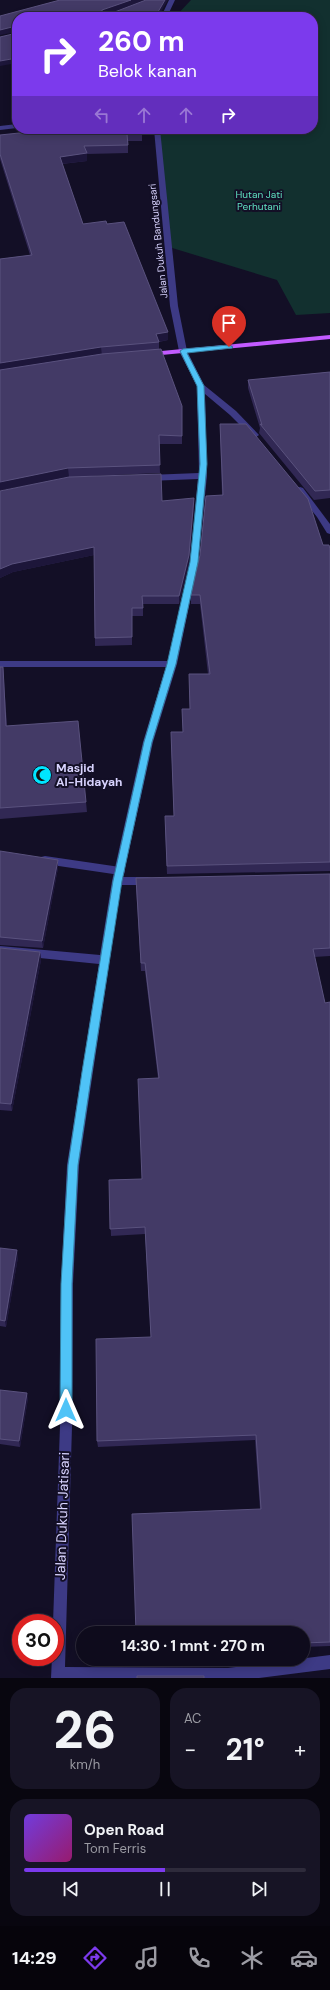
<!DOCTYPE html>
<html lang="id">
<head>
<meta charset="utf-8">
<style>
	body { margin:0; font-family:"DM Sans",sans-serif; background:#171425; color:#f1f3f6; height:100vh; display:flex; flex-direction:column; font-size:15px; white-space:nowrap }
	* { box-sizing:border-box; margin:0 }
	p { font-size:13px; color:#9b9ba3 }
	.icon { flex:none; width:22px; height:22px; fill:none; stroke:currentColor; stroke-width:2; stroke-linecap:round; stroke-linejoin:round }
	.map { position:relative; height:1678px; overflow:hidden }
	.details { display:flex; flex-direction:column; gap:10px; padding:10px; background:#08060f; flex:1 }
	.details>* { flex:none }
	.hud { position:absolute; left:12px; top:12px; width:306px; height:122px; border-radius:16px; box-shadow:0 2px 10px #0003,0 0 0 1px #2e2b3b; background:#7c3aed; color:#fff; overflow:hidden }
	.speed { position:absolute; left:12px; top:1614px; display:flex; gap:8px; font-size:20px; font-weight:700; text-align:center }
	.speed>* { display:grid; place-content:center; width:52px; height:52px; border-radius:50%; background:#0e0b1c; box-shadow:0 2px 10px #0003,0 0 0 1px #2e2b3b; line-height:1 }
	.speed .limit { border:6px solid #d22; background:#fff; color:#111 }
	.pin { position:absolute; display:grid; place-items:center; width:34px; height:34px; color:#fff; margin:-41px -17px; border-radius:50% 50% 50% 0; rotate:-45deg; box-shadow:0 0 4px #0007 }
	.pin .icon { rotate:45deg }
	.me { position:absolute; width:44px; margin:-22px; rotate:0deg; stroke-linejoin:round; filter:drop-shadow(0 0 3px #0008) }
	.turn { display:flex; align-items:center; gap:14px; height:84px; padding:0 20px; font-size:18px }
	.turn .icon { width:52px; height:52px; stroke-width:2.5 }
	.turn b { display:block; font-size:28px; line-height:34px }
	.lanes { display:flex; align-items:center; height:38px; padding:0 20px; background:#0003; justify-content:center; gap:20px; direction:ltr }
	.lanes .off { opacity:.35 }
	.big { font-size:30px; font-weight:700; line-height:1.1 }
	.details .tile { flex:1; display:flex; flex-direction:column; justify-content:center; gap:6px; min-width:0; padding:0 14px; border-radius:16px; background:#171425 }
	.details .dial { align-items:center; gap:0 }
	.dial b { font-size:52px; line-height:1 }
	.song { display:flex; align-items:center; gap:12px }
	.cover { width:48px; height:48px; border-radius:6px; background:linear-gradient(135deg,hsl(260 70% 55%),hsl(320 70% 35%)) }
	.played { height:4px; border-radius:2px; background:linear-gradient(90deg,#7c3aed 50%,#2e2b3b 50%) }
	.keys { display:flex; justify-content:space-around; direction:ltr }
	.heat { display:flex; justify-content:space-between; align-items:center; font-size:22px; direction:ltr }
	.details .tiles { flex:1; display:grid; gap:10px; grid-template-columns:1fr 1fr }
	.tile:last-child { grid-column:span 2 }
	.trip { position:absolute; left:76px; top:1626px; width:234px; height:40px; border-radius:20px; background:#0e0b1c; box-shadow:0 2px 10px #0003,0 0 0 1px #2e2b3b; font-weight:700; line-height:40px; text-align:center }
	.tabs { display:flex; height:64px; justify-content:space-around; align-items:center; background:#06040b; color:#9b9ba3 }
	.tabs .icon { width:28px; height:28px }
	.tabs .active { color:#7c3aed }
	.tabs b { font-size:18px; color:#f1f3f6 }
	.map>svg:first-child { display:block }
	.green { fill:#12302f }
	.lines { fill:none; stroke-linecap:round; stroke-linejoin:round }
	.service { fill:#3d3a85; fill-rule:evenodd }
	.minor { fill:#3d3a85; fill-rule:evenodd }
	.primary { fill:#c25bff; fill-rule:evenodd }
	.wall { fill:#312854 }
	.shaded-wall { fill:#1d163a }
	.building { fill:#433a66; stroke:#5a527e }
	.route { fill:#4fc3f7; stroke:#337fa1 }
	.labels { text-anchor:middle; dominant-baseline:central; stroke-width:4; stroke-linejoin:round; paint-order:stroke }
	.far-park-label { font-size:10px; fill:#5fe0c0; stroke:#130f26 }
	.far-street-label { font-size:10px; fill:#d9d4ff; stroke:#130f26 }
	.poi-label { font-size:12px; font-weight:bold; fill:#d9d4ff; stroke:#130f26; text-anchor:start }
	.near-street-label { font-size:14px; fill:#d9d4ff; stroke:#130f26 }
</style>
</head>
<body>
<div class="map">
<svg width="330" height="1678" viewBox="0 0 330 1678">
	<rect width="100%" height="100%" fill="#130f26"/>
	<path class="green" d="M 191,0 L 330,0 L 330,313 L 296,315 L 277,280 L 169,247 L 159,129 L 313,129 L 313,17 L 175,17 Z"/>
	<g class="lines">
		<path class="service" d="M 45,856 L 120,867 L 124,868 L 125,871 L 124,874 L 120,875 L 45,864 L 41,863 L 40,860 L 41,857 Z"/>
		<path class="minor" d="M 169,0 L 175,0 L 167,17 L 161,17 Z
			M 17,124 L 17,128 L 0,130 L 0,126 Z
			M 154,129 L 160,129 L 178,306 L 187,351 L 204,385 L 236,411 L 259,435 L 255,438 L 252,437 L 230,415 L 205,394 L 207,476 L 198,563 L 177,664 L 153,742 L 123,877 L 148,877 L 152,878 L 153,881 L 152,884 L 148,885 L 121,885 L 79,1165 L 73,1284 L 72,1426 L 65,1667 L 228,1668 L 330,1655 L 330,1669 L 259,1678 L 51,1678 L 52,1657 L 55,1657 L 55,1623 L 53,1623 L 60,1426 L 61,1284 L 67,1165 L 99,964 L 0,954 L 0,946 L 100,955 L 112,881 L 143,742 L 166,667 L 0,667 L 0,661 L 168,661 L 190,563 L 198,479 L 148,481 L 144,478 L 148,475 L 199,473 L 197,386 L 179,351 L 170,306 Z
			M 300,487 L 303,488 L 330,524 L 330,534 L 327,533 L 317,517 L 297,492 L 297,488 Z"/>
		<path class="primary" d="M 330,335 L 330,339 L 151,356 L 147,354 L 151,352 Z"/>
	</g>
	<path class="wall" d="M 142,133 L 142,141 L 128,141 L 128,153 L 87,154 L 87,161 L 62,164 L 83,224 L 107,224 L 168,340 L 159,342 L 159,349 L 182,436 L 182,444 L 159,444 L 160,473 L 69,477 L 0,490 L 0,259 L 30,255 L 0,159 L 0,135 Z
		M 330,372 L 330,498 L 314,500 L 259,433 L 260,428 L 248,388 L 248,380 Z
		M 220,424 L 323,545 L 330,549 L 330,871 L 167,874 L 165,825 L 174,816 L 171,740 L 183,732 L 182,709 L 190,709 L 189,674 L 208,674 L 200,604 L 191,604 L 191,595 L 222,495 L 220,432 Z
		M 0,491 L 162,501 L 194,506 L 189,563 L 179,604 L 143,604 L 143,616 L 132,616 L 132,645 L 95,646 L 94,555 L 13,572 L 0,578 Z
		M 0,667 L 3,667 L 7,726 L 86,802 L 87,812 L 0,819 Z
		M 0,851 L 58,868 L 43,948 L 0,945 Z
		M 330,874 L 330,956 L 314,957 L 325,1003 L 330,1002 L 330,1646 L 303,1647 L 303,1633 L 260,1509 L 255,1440 L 98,1447 L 97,1441 L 151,1337 L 145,1234 L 111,1236 L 109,1180 L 142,1179 L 158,1078 L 145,971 L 141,971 L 136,886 Z
		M 0,948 L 40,952 L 41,960 L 12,1111 L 0,1110 Z
		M 0,1248 L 18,1257 L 6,1327 L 0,1326 Z
		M 0,1390 L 28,1398 L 20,1447 L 0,1444 Z
		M 136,1659 L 203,1662 L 202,1666 L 137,1666 Z"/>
	<path class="shaded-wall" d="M 131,0 L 146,0 L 102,16 L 102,10 Z
		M 165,0 L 168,0 L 158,17 L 155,17 Z
		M 16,26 L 17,32 L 0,35 L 0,30 Z
		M 17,58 L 17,63 L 0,66 L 0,61 Z
		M 87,153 L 87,161 L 60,164 L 60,157 Z
		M 168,332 L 168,340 L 156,342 L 156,334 Z
		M 101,347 L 102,356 L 0,371 L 0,363 Z
		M 68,468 L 69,477 L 0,490 L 0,482 Z
		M 194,498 L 194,506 L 189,563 L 179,604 L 179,596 Z
		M 94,547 L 94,555 L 13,572 L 0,578 L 0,569 L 12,564 Z
		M 3,667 L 4,678 L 7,737 L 6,726 Z
		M 58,860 L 58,868 L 43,948 L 42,941 Z
		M 40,952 L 41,960 L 12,1111 L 11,1104 Z
		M 17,1250 L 18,1257 L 6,1327 L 5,1321 Z
		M 27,1393 L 28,1398 L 20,1447 L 19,1441 Z"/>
	<path class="building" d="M 60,0 L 131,0 L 102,10 L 102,13 L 112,13 L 146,0 L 165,0 L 155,17 L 17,17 L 17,27 L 16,26 L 0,30 L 0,16 Z
		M 17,33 L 17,58 L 0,61 L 0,37 Z
		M 57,129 L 139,129 L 142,133 L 127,134 L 128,145 L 84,146 L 87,153 L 60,157 L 83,224 L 106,221 L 107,224 L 124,222 L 168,332 L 156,334 L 159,342 L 101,347 L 0,363 L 0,259 L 32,255 L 0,154 L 0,135 Z
		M 161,349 L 182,406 L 182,436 L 159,435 L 160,465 L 68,468 L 0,482 L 0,370 L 102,354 Z
		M 330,372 L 330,490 L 315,491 L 260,424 L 262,425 L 248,380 Z
		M 220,424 L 246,424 L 308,499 L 323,545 L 329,545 L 330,549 L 330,862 L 167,866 L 165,816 L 174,816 L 171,732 L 183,732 L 182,709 L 190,709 L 189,674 L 210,674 L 200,595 L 191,595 L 200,555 L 206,496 L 223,495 Z
		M 161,474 L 162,501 L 194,498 L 189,555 L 179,596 L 142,596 L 143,608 L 132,608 L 132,637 L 95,638 L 94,547 L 12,564 L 0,569 L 0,491 L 69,477 Z
		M 0,667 L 3,667 L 6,726 L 78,721 L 86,802 L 0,808 Z
		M 0,851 L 58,860 L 42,941 L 0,937 Z
		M 330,874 L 330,948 L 313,949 L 325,1003 L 330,1002 L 330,1642 L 303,1643 L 303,1633 L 136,1633 L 132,1514 L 261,1509 L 256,1435 L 97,1441 L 96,1339 L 151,1337 L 145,1227 L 110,1229 L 109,1180 L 142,1179 L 138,1079 L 159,1078 L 145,963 L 141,963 L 136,878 Z
		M 0,948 L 40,952 L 11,1104 L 0,1103 Z
		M 0,1248 L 17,1250 L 5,1321 L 0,1320 Z
		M 0,1390 L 27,1393 L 19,1441 L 0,1439 Z
		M 136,1659 L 202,1659 L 203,1662 L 137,1662 Z
		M 137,1676 L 204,1676 L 204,1678 L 137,1678 Z"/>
	<path class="route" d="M 229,345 L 233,347 L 232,348 L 187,353 L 204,386 L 207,464 L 198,562 L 176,664 L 152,742 L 122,881 L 92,1072 L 78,1165 L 72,1284 L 72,1410 L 70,1414 L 66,1416 L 62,1414 L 60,1410 L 61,1284 L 68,1165 L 82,1072 L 113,881 L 144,742 L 167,664 L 190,562 L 200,464 L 197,386 L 180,351 L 183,349 Z"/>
	<defs>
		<g id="mosque-disc" transform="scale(1)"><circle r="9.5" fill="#00e5ff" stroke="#130f26"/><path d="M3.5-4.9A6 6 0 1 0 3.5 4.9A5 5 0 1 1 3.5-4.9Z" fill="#111"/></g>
	</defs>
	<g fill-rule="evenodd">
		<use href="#mosque-disc" x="42" y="775"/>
	</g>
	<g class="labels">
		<g class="far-park-label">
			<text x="259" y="194">Hutan Jati<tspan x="259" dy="12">Perhutani</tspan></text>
		</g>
		<g class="far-street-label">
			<text transform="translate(158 241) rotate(-96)">Jalan Dukuh Bandungsari</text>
		</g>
		<g class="poi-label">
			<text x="56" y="768">Masjid<tspan x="56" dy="14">Al-Hidayah</tspan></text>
		</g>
		<g class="near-street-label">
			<text transform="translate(62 1516) rotate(-88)">Jalan Dukuh Jatisari</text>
		</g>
	</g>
</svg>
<div class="speed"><div class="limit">30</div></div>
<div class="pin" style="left:229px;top:347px;background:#d93025"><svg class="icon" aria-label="arrive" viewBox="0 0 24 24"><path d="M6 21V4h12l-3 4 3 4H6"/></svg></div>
<svg class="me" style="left:66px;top:1410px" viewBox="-20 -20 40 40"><path d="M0-17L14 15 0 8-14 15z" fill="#4fc3f7" stroke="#fff" stroke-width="4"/></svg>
<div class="trip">14:30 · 1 mnt · 270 m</div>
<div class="hud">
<div class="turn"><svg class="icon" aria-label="right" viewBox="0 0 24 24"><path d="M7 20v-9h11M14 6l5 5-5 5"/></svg><div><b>260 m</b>Belok kanan</div></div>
<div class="lanes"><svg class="icon off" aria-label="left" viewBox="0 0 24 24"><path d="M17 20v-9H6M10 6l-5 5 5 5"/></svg><svg class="icon off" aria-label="ahead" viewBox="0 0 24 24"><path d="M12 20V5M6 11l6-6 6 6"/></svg><svg class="icon off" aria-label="ahead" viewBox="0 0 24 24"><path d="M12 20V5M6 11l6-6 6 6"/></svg><svg class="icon" aria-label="right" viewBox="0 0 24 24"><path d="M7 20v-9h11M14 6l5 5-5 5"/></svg></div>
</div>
</div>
<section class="details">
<div class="tiles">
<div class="tile dial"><b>26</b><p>km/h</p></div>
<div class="tile"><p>AC</p>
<div class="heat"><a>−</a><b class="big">21°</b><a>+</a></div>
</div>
<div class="tile">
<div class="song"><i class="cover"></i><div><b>Open Road</b><p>Tom Ferris</p></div></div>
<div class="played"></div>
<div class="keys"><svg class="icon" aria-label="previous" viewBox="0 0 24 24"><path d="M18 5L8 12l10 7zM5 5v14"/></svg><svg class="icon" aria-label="pause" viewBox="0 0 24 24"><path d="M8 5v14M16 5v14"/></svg><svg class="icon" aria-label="next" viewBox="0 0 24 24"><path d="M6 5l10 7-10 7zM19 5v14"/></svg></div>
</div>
</div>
</section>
<nav class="tabs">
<b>14:29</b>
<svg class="icon active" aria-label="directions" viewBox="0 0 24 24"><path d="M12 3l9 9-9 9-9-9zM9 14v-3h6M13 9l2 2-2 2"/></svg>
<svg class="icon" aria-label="music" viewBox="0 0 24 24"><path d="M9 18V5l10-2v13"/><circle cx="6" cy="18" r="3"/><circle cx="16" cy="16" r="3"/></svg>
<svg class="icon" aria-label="phone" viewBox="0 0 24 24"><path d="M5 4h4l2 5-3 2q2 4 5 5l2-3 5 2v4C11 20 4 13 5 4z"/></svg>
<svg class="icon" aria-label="climate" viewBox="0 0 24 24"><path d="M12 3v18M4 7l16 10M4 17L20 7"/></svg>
<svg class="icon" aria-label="car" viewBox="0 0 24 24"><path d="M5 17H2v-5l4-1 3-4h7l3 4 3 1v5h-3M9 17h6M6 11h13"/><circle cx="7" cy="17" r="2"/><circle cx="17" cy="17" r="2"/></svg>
</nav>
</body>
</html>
